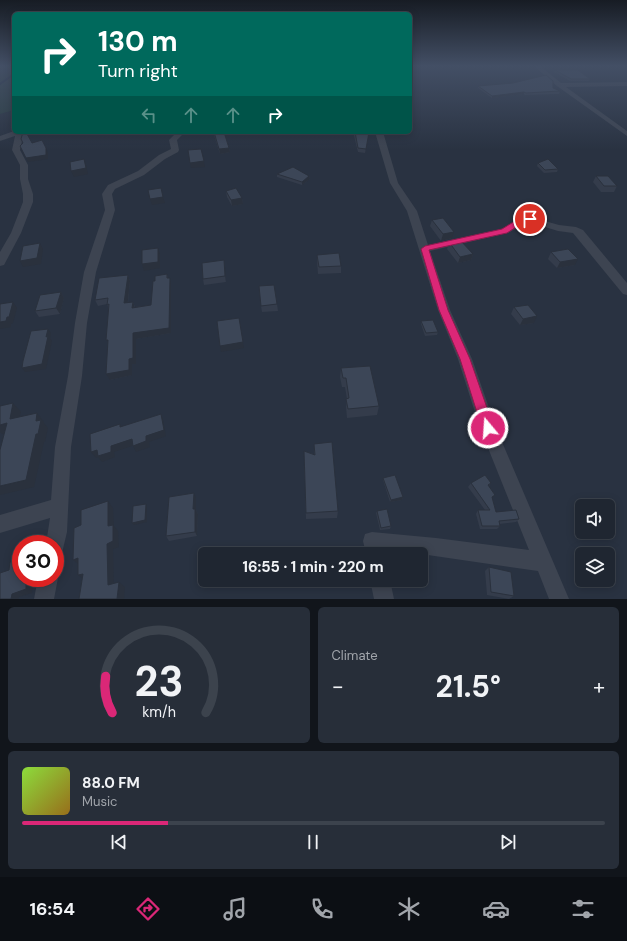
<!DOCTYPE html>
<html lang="en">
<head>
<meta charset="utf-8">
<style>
	body { margin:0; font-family:"DM Sans",sans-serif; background:#272e39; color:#f1f3f6; height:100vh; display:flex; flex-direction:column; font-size:15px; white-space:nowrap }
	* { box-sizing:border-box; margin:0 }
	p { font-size:13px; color:#a1a5ab }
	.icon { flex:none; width:22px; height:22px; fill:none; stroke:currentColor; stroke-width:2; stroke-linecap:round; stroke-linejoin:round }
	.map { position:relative; height:599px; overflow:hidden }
	.details { display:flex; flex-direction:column; gap:8px; padding:8px; background:#11151b; flex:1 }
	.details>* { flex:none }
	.guide { position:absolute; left:12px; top:12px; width:400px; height:122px; border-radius:6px; box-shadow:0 2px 10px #0003,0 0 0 1px #3c434d; background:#00695c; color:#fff; overflow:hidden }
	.buttons { position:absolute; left:575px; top:499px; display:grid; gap:8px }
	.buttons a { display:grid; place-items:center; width:40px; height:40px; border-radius:6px; background:#1f2631; box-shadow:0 2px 10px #0003,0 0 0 1px #3c434d; font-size:20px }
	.speed { position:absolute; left:12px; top:535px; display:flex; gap:8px; font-size:20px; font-weight:700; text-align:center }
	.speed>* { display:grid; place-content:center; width:52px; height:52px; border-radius:50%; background:#1f2631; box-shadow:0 2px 10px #0003,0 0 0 1px #3c434d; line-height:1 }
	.speed .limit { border:6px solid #d22; background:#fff; color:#111 }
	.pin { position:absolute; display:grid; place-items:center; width:34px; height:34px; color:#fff; margin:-17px; border:2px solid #fff; border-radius:50%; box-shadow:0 1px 4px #0007 }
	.me { position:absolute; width:44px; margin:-22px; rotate:342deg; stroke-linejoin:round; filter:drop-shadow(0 0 3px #0008) }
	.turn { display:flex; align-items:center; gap:14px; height:84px; padding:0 20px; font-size:18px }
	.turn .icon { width:52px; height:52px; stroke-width:2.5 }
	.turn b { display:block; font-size:28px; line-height:34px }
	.lanes { display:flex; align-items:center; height:38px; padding:0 20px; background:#0003; justify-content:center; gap:20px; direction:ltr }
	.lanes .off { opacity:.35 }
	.big { font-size:30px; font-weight:700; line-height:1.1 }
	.details .widget { flex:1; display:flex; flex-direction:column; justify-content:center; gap:6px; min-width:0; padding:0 14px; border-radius:6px; background:#272e39 }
	.details .dial { align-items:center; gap:0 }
	.dial svg { height:104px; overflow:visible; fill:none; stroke:#3c434d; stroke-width:7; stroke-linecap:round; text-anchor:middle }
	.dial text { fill:#f1f3f6; stroke:none }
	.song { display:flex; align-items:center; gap:12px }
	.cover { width:48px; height:48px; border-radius:6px; background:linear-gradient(135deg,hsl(90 70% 55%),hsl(40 70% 35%)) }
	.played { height:4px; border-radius:2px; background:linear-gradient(90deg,#db2777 25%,#3c434d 25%) }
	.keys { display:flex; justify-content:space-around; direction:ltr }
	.heat { display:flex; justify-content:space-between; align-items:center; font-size:22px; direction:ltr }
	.details .tiles { flex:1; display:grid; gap:8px; grid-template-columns:1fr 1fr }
	.widget:last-child { grid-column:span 2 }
	.trip { position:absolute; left:198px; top:547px; width:230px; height:40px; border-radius:6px; background:#1f2631; box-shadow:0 2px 10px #0003,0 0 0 1px #3c434d; font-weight:700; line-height:40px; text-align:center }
	.tab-bar { display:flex; height:64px; justify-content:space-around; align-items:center; background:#0c0f14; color:#a1a5ab }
	.tab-bar .icon { width:28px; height:28px }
	.tab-bar .selected { color:#db2777 }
	.tab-bar b { font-size:18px; color:#f1f3f6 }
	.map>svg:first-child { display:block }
	.green { fill:#2b3e42 }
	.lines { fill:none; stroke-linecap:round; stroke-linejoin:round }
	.stream { stroke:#1c293f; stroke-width:2 }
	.minor { fill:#3d4451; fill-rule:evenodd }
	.wall { fill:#343c4b }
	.shaded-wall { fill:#2a313d }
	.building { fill:#3c4657; stroke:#2a313d }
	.route { fill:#db2777; stroke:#8e194d }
</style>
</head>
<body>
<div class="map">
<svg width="627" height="599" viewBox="0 0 627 599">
	<rect width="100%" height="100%" fill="#293241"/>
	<path class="green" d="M 0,66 L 14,66 L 14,110 L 0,114 Z"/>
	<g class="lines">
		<path class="stream" d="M 0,84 L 14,74"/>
		<path class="minor" d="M 534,66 L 540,66 L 561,83 L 627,82 L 627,86 L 566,87 L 627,131 L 627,136 L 557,86 Z
			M 14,131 L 24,132 L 20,150 L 28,165 L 28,179 L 33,194 L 33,202 L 21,233 L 4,265 L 0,266 L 0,252 L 11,233 L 23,202 L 23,194 L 20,179 L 20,165 L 12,150 L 15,136 L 0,141 L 0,136 Z
			M 177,132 L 185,132 L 177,140 L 179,150 L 178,152 L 165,159 L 144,175 L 115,189 L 112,194 L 115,210 L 96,272 L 87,323 L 82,376 L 71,447 L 67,532 L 62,553 L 55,555 L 55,544 L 46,544 L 50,518 L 0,533 L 0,515 L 51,500 L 55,447 L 68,376 L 75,323 L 84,272 L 105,210 L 102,194 L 108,185 L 138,171 L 159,155 L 171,149 L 169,140 Z
			M 375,132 L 383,132 L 398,183 L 417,211 L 428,245 L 501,229 L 527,216 L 559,225 L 576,227 L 583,230 L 627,283 L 627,295 L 623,294 L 573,233 L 558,231 L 532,223 L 528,222 L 508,233 L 430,251 L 450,310 L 472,359 L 496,428 L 569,599 L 549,599 L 538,571 L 421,554 L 384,551 L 384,554 L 366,554 L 363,541 L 365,534 L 372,532 L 436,538 L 529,550 L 480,428 L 458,359 L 438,310 L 407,211 L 390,183 Z
			M 55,571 L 58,578 L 54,599 L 34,599 L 38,578 L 55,578 Z
			M 370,580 L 390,580 L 394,599 L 374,599 Z"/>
	</g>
	<path class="wall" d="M 555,70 L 590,79 L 589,81 L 570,81 L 554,72 Z
		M 478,86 L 553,88 L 560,91 L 559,94 L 525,95 L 524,94 L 492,98 L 478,88 Z
		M 213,132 L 224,132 L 229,148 L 230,152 L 220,154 Z
		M 353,132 L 369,132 L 365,153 L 358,152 Z
		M 538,163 L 558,169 L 557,172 L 544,173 L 537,166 Z
		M 277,174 L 309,176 L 310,179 L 302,185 L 277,177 Z
		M 596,176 L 617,186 L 614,192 L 601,192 L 593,182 Z
		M 226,191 L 242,198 L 243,204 L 232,206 L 227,197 Z
		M 432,220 L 452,238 L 441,241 L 430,226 Z
		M 449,242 L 473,254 L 471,260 L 458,263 L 447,249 Z
		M 551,252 L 575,265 L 557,268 L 548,259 Z
		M 317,255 L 341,266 L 341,273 L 318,274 L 317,261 Z
		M 224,260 L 226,282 L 204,285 L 203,279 Z
		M 167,274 L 168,278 L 171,284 L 171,333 L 136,339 L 136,364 L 132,364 L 132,375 L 110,380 L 108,344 L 108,307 L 107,304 L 98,306 L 95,300 L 128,275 L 130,281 L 128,303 L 133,302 L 135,307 L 151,305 L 155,281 Z
		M 61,292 L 64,298 L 60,314 L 39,317 L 35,311 Z
		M 277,304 L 278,311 L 262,312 L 261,306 Z
		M 514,307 L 534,323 L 520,325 L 511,314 Z
		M 421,321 L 438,332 L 437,335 L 425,336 L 421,324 Z
		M 341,368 L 379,406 L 377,415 L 347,418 L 346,407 L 347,399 L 345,387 L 342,387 L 340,377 Z
		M 314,444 L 338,511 L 337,518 L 306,519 L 304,451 L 314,454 Z
		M 383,478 L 403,497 L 402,500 L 390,502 L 383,480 Z
		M 471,483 L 491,483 L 489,486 L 496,512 L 519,519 L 516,522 L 499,524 L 500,526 L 497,529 L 480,529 L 476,514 L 478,510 L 485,510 L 468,487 Z
		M 196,498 L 196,510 L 198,514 L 197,536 L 169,541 L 166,536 Z
		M 377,511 L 391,526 L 390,529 L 380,530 L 376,513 Z
		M 489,567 L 514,596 L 509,599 L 487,595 L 485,571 Z"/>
	<path class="shaded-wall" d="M 524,92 L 524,94 L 492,98 L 492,96 Z
		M 46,148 L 48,153 L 48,159 L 28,162 L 26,158 Z
		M 229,148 L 230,152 L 220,154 L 219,149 Z
		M 203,155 L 205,167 L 191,168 L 190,163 Z
		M 84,159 L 86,165 L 88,174 L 74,177 L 71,171 Z
		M 309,176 L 310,179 L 302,185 L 302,182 Z
		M 163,197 L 165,203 L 152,205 L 150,199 Z
		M 242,198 L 243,204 L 232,206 L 231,200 Z
		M 454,232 L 452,238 L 441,241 L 443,234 Z
		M 40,243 L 43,249 L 41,264 L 23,267 L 20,261 Z
		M 158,248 L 160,254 L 160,268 L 144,271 L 142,264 Z
		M 473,254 L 471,260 L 458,263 L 460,257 Z
		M 578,259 L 575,265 L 557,268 L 560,262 Z
		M 224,260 L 225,267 L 226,282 L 225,276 Z
		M 128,275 L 130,281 L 127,309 L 124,303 Z
		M 170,278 L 171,284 L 171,333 L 136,339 L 136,364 L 132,364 L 132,375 L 110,380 L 106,374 Z
		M 61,292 L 64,298 L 60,314 L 56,308 Z
		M 13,302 L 17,308 L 13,323 L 11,324 L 11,327 L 0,329 L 0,322 L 7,317 Z
		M 133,302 L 135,308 L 132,308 Z
		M 537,316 L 534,323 L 520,325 L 523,319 Z
		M 239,318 L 244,348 L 221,352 L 220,346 Z
		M 48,329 L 51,333 L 50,338 L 52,341 L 46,369 L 25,372 L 22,368 L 46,337 Z
		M 13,403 L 21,412 L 17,427 L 10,419 Z
		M 37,413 L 44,422 L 44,423 L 48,428 L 45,442 L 44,442 L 34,487 L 0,495 L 0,486 L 36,434 L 36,421 Z
		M 161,414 L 163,420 L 166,436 L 149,442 L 150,447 L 136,452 L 133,446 L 146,436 Z
		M 7,423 L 15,431 L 2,434 L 0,432 L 0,425 Z
		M 132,439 L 135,445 L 114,452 L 115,457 L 102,462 L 98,457 L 96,458 L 91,452 Z
		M 194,493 L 196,498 L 196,510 L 198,514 L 197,536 L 195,532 L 193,509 Z
		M 403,497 L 402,500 L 390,502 L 391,500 Z
		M 108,501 L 113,508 L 114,526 L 118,531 L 119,547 L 113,549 L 114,589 L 108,585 L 107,544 L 108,526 Z
		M 146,504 L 147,506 L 147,522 L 134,525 L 132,523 Z
		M 78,558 L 80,565 L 73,560 Z
		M 83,574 L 85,580 L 78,575 Z
		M 26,578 L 33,578 L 32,593 L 19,597 L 19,599 L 11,599 L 12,594 Z
		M 119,582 L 125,587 L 124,599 L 117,599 Z"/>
	<path class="building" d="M 555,70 L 578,70 L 590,79 L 571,79 Z
		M 546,75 L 553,81 L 553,88 L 560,91 L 526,93 L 524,92 L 492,96 L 478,86 L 513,83 Z
		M 23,132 L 26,132 L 32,143 L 42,140 L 46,148 L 46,155 L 26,158 L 20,146 L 23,143 L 21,139 Z
		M 214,132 L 224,132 L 229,148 L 219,149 Z
		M 355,132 L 369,132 L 366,149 L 358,148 Z
		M 201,149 L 204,161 L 190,163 L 188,150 Z
		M 84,159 L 86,168 L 71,171 L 70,162 Z
		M 548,159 L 558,169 L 545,170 L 538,163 Z
		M 293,167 L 309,176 L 302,182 L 277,174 Z
		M 596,176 L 608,176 L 617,186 L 604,186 Z
		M 161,188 L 163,197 L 150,199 L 148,190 Z
		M 236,188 L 242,198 L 231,200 L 226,191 Z
		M 443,218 L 454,232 L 443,234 L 432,220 Z
		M 460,240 L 473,254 L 460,257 L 449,242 Z
		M 40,243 L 37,258 L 20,261 L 23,246 Z
		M 158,248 L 158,262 L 142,264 L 142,250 Z
		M 568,249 L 578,259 L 560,262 L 551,252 Z
		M 339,253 L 341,266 L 319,267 L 317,255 Z
		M 224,260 L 225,276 L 203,279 L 202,263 Z
		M 167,274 L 167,278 L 170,278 L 169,328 L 133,333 L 133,358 L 129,359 L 129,370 L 106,374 L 108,340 L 106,340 L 109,304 L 107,305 L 108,298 L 95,300 L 99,278 L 128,275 L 124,303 L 133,302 L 132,308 L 151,305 L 153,281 L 155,281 L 155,276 Z
		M 274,285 L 277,304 L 261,306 L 259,286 Z
		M 61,292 L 56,308 L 35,311 L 40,295 Z
		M 13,302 L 9,317 L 7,317 L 6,321 L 0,322 L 0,304 Z
		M 528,305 L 537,316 L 523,319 L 514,307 Z
		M 239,318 L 243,342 L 220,346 L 217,321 Z
		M 433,320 L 438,332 L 426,333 L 421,321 Z
		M 48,329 L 46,337 L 48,336 L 42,364 L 22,368 L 23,361 L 31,331 Z
		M 370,366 L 379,406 L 348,409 L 346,399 L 349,398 L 346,378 L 343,378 L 341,368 Z
		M 13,403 L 10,419 L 37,413 L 36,421 L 41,420 L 38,434 L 36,434 L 26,480 L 0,486 L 0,450 L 7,423 L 0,425 L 0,406 Z
		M 161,414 L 164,430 L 146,436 L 146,441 L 133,446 L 132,439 L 111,446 L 111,452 L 98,456 L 97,450 L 91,452 L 90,434 L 120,424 L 120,427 Z
		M 332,442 L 338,511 L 306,513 L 304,451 L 315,455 L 314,444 Z
		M 395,475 L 403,497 L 391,500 L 383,478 Z
		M 485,475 L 491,483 L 488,485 L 495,495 L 492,497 L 496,512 L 516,510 L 519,519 L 499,521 L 500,526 L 482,526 L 478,510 L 490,510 L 471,483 Z
		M 194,493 L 193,509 L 195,509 L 195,532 L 166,536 L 169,497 Z
		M 108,501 L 108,526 L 113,525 L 113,541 L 107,544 L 108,585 L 119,582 L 117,599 L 79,599 L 83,574 L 78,575 L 78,558 L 73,560 L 74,528 L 81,525 L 81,510 Z
		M 146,504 L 145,520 L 132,523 L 133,506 Z
		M 387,509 L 391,526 L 381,528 L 377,511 Z
		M 21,558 L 21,578 L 26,578 L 26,589 L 12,594 L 11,599 L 0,599 L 0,573 L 9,570 L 10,562 Z
		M 489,567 L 511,572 L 514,596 L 491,592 Z"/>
	<linearGradient id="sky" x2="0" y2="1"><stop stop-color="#171c24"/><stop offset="0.44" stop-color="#434f65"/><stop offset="1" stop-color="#434f65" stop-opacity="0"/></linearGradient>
	<rect width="627" height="150" fill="url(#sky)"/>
	<path class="route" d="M 530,217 L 534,219 L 533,221 L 521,224 L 507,233 L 429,250 L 448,310 L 470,359 L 494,428 L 492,432 L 488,434 L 484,432 L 482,428 L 460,359 L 439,310 L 421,249 L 425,246 L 502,229 L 515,221 Z"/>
</svg>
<div class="buttons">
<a><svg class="icon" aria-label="sound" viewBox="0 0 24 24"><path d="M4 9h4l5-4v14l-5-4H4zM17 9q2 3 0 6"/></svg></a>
<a><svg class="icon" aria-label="layers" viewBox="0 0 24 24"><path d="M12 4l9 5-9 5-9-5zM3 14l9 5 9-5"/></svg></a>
</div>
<div class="speed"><div class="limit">30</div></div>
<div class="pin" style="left:530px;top:219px;background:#d93025"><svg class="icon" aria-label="arrive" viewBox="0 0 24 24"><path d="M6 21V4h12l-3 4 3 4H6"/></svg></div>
<svg class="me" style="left:488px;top:428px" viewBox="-20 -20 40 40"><circle r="17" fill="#db2777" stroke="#fff" stroke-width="3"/><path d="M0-11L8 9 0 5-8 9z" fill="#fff"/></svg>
<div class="trip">16:55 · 1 min · 220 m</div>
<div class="guide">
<div class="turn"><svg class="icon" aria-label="right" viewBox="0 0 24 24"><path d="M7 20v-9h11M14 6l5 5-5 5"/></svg><div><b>130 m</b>Turn right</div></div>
<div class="lanes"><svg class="icon off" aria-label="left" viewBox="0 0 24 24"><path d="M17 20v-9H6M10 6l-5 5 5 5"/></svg><svg class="icon off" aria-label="ahead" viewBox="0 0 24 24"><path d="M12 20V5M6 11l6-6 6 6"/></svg><svg class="icon off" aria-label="ahead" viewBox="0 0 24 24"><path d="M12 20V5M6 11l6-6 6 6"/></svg><svg class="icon" aria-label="right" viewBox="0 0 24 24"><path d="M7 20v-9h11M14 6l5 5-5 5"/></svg></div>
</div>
</div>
<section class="details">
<div class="tiles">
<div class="widget dial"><svg viewBox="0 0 100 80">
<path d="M14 69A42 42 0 1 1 86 69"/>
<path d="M14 69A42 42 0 0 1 9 41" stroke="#db2777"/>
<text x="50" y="56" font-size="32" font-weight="700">23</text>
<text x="50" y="72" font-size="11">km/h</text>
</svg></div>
<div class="widget"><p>Climate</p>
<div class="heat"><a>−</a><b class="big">21.5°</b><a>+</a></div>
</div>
<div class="widget">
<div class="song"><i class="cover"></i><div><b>88.0 FM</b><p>Music</p></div></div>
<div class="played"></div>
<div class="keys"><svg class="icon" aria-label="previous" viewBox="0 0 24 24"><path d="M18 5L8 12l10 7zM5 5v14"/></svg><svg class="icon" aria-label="pause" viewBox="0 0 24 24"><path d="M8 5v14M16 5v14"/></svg><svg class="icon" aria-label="next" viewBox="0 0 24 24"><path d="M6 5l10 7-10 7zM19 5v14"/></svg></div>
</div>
</div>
</section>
<nav class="tab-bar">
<b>16:54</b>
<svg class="icon selected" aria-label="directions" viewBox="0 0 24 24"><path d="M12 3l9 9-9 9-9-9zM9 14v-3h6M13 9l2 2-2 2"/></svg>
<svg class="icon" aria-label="music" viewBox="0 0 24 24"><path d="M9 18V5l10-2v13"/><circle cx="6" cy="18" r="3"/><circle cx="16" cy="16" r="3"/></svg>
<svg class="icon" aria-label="phone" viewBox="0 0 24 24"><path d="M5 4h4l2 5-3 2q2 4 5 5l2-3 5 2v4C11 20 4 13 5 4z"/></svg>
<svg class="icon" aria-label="climate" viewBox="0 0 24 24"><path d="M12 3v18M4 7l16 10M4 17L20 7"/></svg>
<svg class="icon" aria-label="car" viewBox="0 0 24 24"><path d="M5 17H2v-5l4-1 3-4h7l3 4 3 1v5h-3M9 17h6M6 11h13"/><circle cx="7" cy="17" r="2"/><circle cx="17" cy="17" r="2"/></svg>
<svg class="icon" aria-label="filters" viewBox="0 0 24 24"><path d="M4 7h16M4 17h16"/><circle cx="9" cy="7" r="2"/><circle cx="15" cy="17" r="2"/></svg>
</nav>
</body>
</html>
